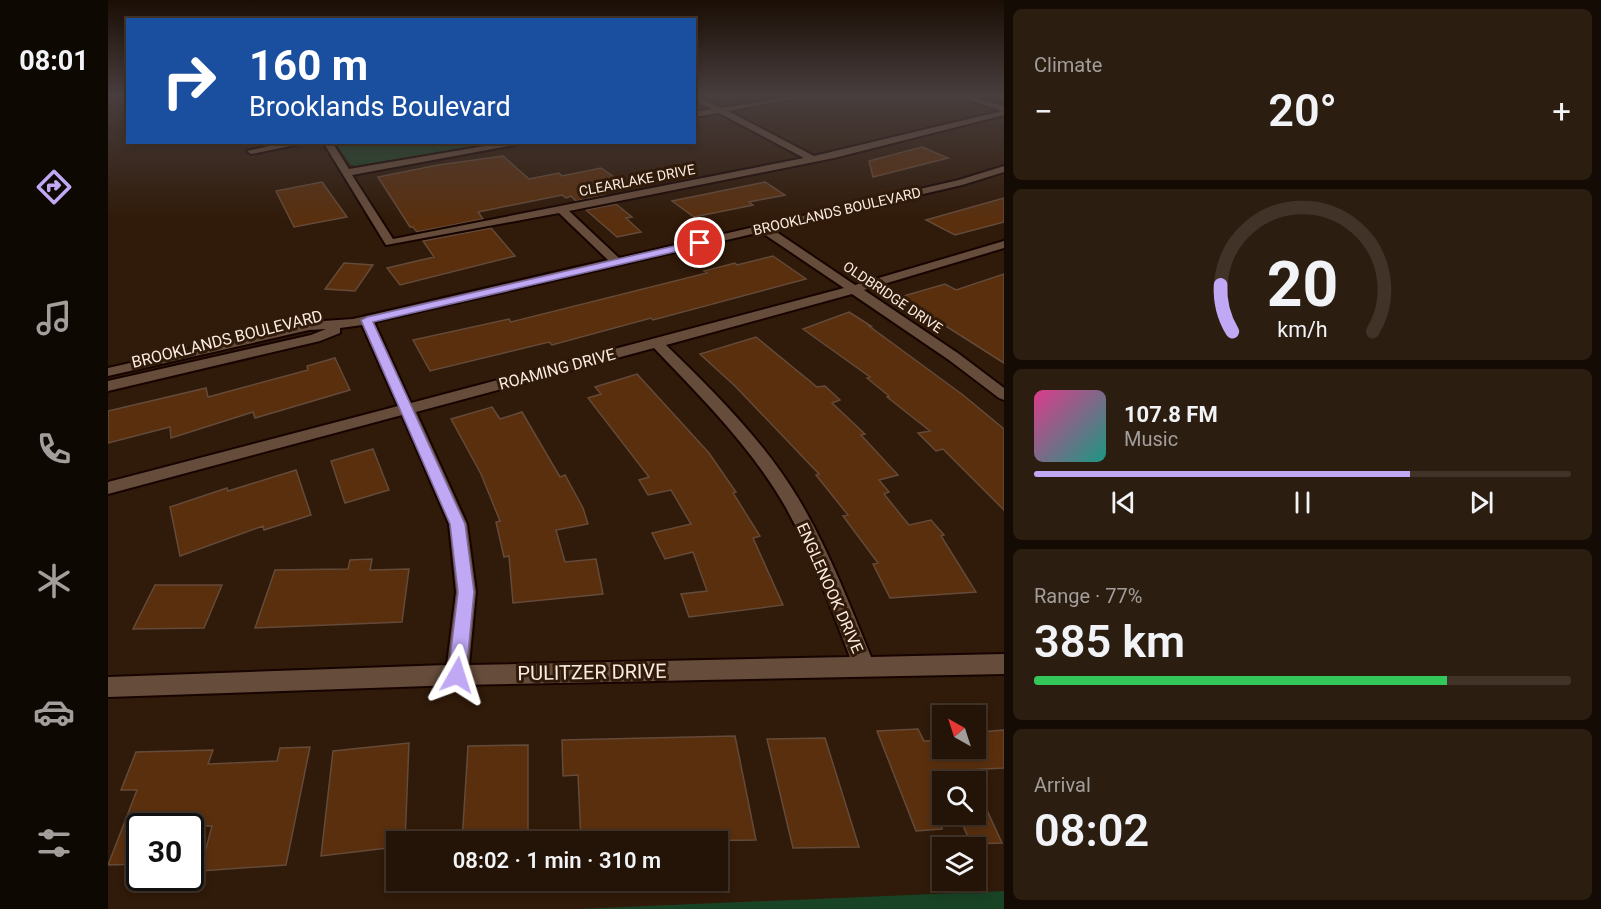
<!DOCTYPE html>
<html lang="en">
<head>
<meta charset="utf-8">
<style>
	body { margin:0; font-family:Roboto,sans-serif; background:#2c1d11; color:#f1f3f6; height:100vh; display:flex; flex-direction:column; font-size:22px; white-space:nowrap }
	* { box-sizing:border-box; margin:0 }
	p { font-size:20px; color:#a39e9b }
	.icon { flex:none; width:33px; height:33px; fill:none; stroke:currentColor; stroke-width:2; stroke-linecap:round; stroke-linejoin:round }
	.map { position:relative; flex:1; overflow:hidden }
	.side { display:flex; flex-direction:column; gap:9px; padding:9px; background:#140b04; width:597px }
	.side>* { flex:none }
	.hud { position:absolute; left:18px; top:18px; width:570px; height:126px; border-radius:0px; box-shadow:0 3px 9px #0003,0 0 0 2px #413328; background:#1a4fa0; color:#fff; overflow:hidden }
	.needle { width:39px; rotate:321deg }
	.buttons { position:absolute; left:824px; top:705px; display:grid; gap:12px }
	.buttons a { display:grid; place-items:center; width:54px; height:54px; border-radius:0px; background:#241407; box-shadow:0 3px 9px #0003,0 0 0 2px #413328; font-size:30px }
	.speed { position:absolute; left:18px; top:813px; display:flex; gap:12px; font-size:30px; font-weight:700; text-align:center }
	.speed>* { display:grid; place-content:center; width:78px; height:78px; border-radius:50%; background:#241407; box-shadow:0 3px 9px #0003,0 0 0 2px #413328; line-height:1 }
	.speed .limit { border:3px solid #111; border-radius:9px; background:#fff; color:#111 }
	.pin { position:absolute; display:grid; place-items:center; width:51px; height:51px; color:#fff; margin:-26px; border:3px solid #fff; border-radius:50%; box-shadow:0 2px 6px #0007 }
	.me { position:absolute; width:66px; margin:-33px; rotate:6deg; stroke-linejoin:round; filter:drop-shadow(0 0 4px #0008) }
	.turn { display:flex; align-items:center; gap:21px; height:126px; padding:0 24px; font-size:27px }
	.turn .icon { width:78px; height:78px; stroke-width:2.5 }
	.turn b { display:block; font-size:42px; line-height:51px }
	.big { font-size:45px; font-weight:600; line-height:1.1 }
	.side .widget { flex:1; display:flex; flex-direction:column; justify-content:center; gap:9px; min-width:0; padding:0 21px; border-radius:9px; background:#2c1d11 }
	.side .dial { align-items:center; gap:0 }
	.dial svg { height:156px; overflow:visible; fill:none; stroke:#413328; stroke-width:7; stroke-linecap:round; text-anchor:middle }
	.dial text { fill:#f1f3f6; stroke:none }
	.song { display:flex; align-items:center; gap:18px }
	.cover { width:72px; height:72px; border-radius:9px; background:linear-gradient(135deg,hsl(330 70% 55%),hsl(170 70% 35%)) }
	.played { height:6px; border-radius:3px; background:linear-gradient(90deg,#c0a8f4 70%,#413328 70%) }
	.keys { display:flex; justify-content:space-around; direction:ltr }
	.heat { display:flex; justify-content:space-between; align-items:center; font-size:33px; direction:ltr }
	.charge { height:9px; border-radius:4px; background:linear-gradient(90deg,#34c759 77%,#413328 0) }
	.trip { position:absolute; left:278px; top:831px; width:342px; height:60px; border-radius:0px; background:#241407; box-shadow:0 3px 9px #0003,0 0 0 2px #413328; font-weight:600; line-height:60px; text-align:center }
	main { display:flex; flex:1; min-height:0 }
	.menu { display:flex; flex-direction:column; width:108px; justify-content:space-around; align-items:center; background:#0e0803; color:#a39e9b }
	.menu .icon { width:42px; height:42px }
	.menu .current { color:#c0a8f4 }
	.menu b { font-size:27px; color:#f1f3f6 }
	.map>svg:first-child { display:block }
	.green { fill:#194325 }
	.building { fill:#592f0e; stroke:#644a39; stroke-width:1.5 }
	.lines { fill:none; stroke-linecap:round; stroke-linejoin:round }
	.street-casing { stroke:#170400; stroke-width:4 }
	.street { fill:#664c3b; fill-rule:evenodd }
	.route { fill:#c0a8f4; stroke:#7d6d9f; stroke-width:1.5 }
	.labels { text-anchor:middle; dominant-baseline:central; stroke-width:6; stroke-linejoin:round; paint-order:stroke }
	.far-street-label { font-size:14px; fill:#fbebe1; stroke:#301a09 }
	.street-label { font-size:16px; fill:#fbebe1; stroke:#301a09 }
	.near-street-label { font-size:20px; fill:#fbebe1; stroke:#301a09 }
</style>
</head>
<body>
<main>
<nav class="menu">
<b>08:01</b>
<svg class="icon current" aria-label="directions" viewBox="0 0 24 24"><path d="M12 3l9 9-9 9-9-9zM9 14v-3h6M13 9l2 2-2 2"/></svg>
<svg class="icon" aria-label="music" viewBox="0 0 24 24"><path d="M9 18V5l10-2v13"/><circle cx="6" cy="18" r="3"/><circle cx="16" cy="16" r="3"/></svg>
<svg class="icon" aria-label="phone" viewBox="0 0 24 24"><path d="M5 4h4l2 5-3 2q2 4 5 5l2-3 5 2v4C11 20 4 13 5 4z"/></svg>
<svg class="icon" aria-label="climate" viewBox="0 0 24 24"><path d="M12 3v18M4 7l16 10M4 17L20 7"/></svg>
<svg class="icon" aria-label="car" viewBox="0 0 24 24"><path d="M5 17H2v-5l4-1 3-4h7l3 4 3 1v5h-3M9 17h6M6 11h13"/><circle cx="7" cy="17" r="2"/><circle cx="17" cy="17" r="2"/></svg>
<svg class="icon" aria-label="filters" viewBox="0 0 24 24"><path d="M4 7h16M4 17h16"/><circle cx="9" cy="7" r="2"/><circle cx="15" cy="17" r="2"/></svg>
</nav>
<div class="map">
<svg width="896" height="909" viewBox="0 0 896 909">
	<rect width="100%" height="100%" fill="#301a09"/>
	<path class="green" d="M 231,142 L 387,142 L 387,143 L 248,166 L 242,164 L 229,145 Z
		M 896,891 L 896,909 L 469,909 Z"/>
	<path class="building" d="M 814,147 L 840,158 L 765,177 L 761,161 Z
		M 395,156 L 421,179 L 451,173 L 454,176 L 493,168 L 515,183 L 490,188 L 498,195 L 468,201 L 463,196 L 458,198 L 454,195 L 370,212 L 375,219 L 309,232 L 305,227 L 302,227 L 270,177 L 330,165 Z
		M 214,182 L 239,217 L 186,227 L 168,191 Z
		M 657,182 L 677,195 L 641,202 L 645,205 L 586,217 L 564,201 Z
		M 896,198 L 896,222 L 847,235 L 818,220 Z
		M 508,204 L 524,217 L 518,218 L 533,232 L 509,237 L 478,210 Z
		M 383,228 L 407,256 L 292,285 L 279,268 L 326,257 L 315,241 Z
		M 665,256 L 698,279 L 545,320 L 543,318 L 444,345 L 441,342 L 322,371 L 305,340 L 401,319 L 403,322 L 599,273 L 596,271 L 627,263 L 629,265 Z
		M 236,263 L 265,265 L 247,291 L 217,289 Z
		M 896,274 L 896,363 L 792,297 L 837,284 L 848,290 Z
		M 741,312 L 763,326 L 761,326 L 855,395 L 896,429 L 896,510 L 835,449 L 828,451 L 810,433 L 822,431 L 779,397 L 781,396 L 759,378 L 762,377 L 695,329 Z
		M 648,337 L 709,387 L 717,386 L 732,400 L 724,403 L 757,434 L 753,435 L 790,475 L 771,480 L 781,492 L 776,494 L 801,525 L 823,520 L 836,535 L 833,536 L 868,592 L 782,598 L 765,564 L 770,563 L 735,516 L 740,515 L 708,475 L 711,474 L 627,386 L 592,354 Z
		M 227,358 L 242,390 L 147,418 L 145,412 L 63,438 L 62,427 L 0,443 L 0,411 L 98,388 L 100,397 L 200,370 L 199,366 Z
		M 529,374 L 601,453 L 628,492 L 625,493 L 652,536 L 645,538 L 675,605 L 581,617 L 573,594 L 599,591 L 585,552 L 557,559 L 544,533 L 583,524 L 563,490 L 540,495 L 531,480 L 541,477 L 480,398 L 493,394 L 487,387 Z
		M 384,407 L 392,419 L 414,412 L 452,477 L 457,475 L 475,508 L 480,524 L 448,530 L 457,562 L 488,559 L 495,594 L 405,603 L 401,556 L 396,557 L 388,522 L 392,521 L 373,474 L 343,419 Z
		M 265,449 L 281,490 L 237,503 L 223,461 Z
		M 188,470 L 203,515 L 156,530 L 155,526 L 72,556 L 62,507 L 119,488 L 120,491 Z
		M 264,559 L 262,570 L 301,569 L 294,622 L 147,628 L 167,570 L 240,569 L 242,560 Z
		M 47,585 L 114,585 L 96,628 L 25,629 Z
		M 810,729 L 816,741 L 834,740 L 834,748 L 867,748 L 867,738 L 874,737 L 872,732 L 896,730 L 896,768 L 860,770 L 866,782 L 834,782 L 834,829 L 808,831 L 769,731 Z
		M 627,736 L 648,840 L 473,842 L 470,775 L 455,776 L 454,740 Z
		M 717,738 L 751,847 L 685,848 L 659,739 Z
		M 301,743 L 297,842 L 288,842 L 288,847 L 213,856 L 225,751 Z
		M 420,745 L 420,842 L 354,842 L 360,746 Z
		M 202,747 L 178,865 L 92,871 L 104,826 L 32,826 L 32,864 L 0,865 L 29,790 L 13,790 L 28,752 L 105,750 L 100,764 L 169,761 L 172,748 Z
		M 867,784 L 894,843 L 863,844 L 850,814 L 867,814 Z"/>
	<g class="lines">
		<g class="street-casing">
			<path id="street" d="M 695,94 L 710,94 L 620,111 L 706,156 L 894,111 L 843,94 L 854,94 L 896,106 L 896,115 L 726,158 L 461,211 L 511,258 L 851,180 L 896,166 L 896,172 L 854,185 L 664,229 L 747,285 L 896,241 L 896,248 L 756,290 L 851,354 L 896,388 L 896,400 L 891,398 L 841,360 L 744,294 L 558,345 C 606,392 655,440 690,498 C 720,548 741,603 763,657 L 896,654 L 896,674 L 349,685 L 0,697 L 0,677 L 339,665 L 348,592 L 341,524 L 294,415 L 0,494 L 0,482 L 290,406 L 254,325 L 232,328 L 232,333 L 212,341 L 0,391 L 0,381 L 203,335 L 218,329 L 201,330 L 0,376 L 0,368 L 201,322 L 245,319 L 500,260 L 451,213 L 278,245 L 215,142 L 224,142 L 241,169 L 400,142 L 423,142 L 244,175 L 285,239 L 696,158 L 611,113 L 586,117 L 586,112 L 604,109 L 586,100 L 586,95 L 613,108 ZM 653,232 L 736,288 L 303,403 L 266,322 ZM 546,348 C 593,397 643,447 677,506 C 704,554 722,606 742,657 L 361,665 L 368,592 L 359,524 L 308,412 Z
				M 179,142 L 202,142 L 143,154 L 139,151 Z"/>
		</g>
		<use href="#street" class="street"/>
	</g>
	<linearGradient id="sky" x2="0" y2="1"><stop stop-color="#1a0e05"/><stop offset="0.43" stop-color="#483e3e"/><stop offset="1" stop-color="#483e3e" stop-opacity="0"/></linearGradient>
	<rect width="896" height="221" fill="url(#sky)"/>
	<path class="route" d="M 592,240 L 596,241 L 596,245 L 265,322 L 357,524 L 366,592 L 358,675 L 356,681 L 349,683 L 343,681 L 340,675 L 350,592 L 342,524 L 253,320 L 259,317 Z"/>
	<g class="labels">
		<g class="far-street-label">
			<text transform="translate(529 180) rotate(-11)">CLEARLAKE DRIVE</text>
			<text transform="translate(729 211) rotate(-13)">BROOKLANDS BOULEVARD</text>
			<text transform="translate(785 297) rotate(34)">OLDBRIDGE DRIVE</text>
		</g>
		<g class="street-label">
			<text transform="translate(119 339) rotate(-14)">BROOKLANDS BOULEVARD</text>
			<text transform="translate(449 369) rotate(-15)">ROAMING DRIVE</text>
			<text transform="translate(722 588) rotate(66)">ENGLENOOK DRIVE</text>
		</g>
		<g class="near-street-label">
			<text transform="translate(484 672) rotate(-1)">PULITZER DRIVE</text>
		</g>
	</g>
</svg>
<div class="buttons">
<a><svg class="needle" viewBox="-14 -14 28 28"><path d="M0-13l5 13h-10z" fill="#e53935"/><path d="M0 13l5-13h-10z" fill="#a39e9b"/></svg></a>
<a><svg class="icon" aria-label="search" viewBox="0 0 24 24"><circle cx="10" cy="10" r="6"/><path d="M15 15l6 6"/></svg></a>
<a><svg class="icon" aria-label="layers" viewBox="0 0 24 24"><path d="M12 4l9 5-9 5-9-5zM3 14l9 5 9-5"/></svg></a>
</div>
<div class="speed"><div class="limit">30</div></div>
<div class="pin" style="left:592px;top:243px;background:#d93025"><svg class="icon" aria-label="arrive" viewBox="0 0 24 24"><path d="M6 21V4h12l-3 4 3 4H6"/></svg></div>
<svg class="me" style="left:349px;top:675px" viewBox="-20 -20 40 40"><path d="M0-17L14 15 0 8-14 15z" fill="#c0a8f4" stroke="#fff" stroke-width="4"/></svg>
<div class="trip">08:02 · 1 min · 310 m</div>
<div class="hud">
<div class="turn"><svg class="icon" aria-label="right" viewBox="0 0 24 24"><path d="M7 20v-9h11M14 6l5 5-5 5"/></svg><div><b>160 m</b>Brooklands Boulevard</div></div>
</div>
</div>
<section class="side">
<div class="widget"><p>Climate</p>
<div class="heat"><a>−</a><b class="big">20°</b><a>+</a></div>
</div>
<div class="widget dial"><svg viewBox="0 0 100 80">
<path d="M14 69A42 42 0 1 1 86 69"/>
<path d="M14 69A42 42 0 0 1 8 45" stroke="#c0a8f4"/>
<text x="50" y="56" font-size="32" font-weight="700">20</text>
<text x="50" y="72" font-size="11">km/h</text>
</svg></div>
<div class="widget">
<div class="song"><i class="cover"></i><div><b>107.8 FM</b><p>Music</p></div></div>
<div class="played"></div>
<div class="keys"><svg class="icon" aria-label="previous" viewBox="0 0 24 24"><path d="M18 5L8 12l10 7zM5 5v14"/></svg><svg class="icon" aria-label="pause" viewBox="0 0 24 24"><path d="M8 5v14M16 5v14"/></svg><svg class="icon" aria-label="next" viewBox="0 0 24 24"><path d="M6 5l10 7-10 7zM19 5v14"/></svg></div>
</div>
<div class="widget"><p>Range · 77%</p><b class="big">385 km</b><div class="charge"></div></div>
<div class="widget"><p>Arrival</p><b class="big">08:02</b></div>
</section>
</main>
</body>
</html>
